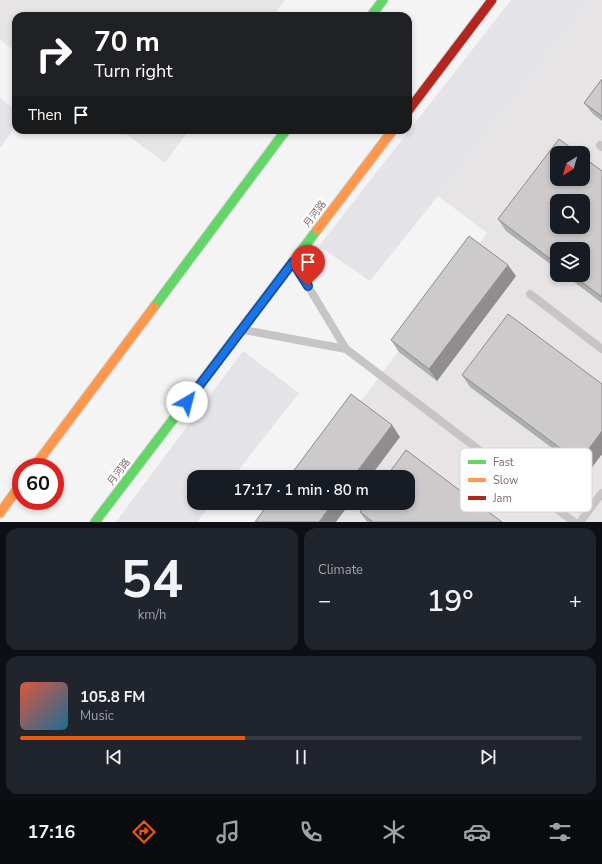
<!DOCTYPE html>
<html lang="en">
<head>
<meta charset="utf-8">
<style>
	body { margin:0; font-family:"Nunito Sans","Noto Sans SC",sans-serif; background:#20242c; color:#f1f3f6; height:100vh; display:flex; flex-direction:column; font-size:15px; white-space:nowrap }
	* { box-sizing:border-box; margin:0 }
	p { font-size:13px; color:#9ea1a6 }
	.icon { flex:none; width:22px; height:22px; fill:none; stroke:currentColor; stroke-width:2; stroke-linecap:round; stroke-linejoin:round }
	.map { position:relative; height:522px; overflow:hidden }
	.sheet { display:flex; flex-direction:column; gap:6px; padding:6px; background:#0d0f14; flex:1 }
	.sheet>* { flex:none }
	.top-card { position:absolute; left:12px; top:12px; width:400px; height:122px; border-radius:12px; box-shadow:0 2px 6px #0003; background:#202124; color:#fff; overflow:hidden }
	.needle { width:26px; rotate:217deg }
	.buttons { position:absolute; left:550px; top:146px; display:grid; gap:8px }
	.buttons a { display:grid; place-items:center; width:40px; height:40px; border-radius:8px; background:#171b24; box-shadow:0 2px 6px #0003; font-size:20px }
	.speed { position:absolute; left:12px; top:458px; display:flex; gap:8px; font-size:20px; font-weight:700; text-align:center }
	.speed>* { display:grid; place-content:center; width:52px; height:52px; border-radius:50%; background:#171b24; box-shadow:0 2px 6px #0003; line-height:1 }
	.speed .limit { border:6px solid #d22; background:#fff; color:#111 }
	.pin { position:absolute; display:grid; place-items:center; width:34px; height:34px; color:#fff; margin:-41px -17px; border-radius:50% 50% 50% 0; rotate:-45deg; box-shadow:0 0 4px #0007 }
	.pin .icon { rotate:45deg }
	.me { position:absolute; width:44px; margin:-22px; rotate:37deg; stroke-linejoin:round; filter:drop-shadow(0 0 3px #0008) }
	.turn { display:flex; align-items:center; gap:14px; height:84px; padding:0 16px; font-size:18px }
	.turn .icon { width:52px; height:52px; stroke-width:2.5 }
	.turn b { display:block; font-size:28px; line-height:34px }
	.then { display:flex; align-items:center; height:38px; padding:0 16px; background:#0003; gap:8px; font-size:15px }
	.big { font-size:30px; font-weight:600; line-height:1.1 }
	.sheet .card { flex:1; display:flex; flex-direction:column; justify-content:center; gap:6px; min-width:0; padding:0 14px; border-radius:12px; background:#20242c }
	.sheet .dial { align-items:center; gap:0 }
	.dial b { font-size:52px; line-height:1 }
	.song { display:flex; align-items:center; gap:12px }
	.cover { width:48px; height:48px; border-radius:6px; background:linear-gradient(135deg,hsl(10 70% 55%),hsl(200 70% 35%)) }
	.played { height:4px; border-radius:2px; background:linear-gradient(90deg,#ea580c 40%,#363941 40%) }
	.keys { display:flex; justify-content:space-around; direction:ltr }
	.heat { display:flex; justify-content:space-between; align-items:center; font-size:22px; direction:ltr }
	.sheet .tiles { flex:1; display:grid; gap:6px; grid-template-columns:1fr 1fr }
	.card:last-child { grid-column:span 2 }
	.trip { position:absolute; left:187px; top:470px; width:228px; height:40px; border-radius:12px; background:#171b24; box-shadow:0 2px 6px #0003; font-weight:600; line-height:40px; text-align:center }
	.dock { display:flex; height:64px; justify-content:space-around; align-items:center; background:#090b0e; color:#9ea1a6 }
	.dock .icon { width:28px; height:28px }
	.dock .active { color:#ea580c }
	.dock b { font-size:18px; color:#f1f3f6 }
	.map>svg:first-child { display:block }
	.built { fill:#e7e4e5; fill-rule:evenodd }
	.green { fill:#e4e3e7 }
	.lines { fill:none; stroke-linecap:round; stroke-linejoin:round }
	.fast-casing { stroke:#d1d0d0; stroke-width:11 }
	.slow-casing { stroke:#d1d0d0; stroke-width:11 }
	.jam-casing { stroke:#d1d0d0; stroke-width:11 }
	.lane { stroke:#c6c4c5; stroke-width:8 }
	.fast { stroke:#63d668; stroke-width:9 }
	.slow { stroke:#ff974d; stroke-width:9 }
	.jam { stroke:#b3261e; stroke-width:9 }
	.wall { fill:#afaeae }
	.shaded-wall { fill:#8f8d8d }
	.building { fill:#cccaca; stroke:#8f8d8d; fill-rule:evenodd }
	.route-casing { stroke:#114b97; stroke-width:10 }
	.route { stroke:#1a73e8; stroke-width:7 }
	.labels { text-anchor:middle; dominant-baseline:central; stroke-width:4; stroke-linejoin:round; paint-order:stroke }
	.street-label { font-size:10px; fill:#816a68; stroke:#fff }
	.key { fill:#fff; stroke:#d9d2d2; stroke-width:1 }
	.key-label { font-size:11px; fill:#816a68 }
</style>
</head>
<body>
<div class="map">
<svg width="602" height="522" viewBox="0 0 602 522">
	<rect width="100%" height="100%" fill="#f4f4f5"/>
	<path class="built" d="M 0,0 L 285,0 L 273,16 L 16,16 L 16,52 L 0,40 Z
		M 591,0 L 602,0 L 602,522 L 271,522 L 285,503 L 408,503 L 408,477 L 304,477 L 487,233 L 438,196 ZM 557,153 L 583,153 L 583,179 L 557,179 ZM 557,201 L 583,201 L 583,227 L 557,227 ZM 557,249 L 583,249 L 583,275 L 557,275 Z
		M 121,130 L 189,130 L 165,163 Z"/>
	<path class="green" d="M 511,0 L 591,0 L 438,196 L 370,281 L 319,246 Z
		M 0,98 L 16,110 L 16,126 L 0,148 Z
		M 243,351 L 299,393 L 233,477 L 194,477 L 194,503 L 212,503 L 197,522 L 116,522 Z"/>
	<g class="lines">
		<g class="fast-casing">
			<path id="fast" d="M 371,16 L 383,0
				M 154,307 L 286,130
				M 95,522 L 317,230"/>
		</g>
		<g class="slow-casing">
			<path id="slow" d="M 317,230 L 393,130
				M 34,467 L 154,307
				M 0,513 L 21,484"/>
		</g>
		<g class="jam-casing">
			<path id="jam" d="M 408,111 L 492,0"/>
		</g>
		<path class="lane" d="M 600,145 L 602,147
			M 530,294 L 602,349
			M 244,330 L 346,349 L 294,263
			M 346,349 L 574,522
			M 580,522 L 602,493"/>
		<use href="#fast" class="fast"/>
		<use href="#slow" class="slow"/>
		<use href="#jam" class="jam"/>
	</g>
	<path class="wall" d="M 602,79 L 602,121 L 593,114 L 584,103 Z
		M 602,171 L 602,303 L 565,275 L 583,275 L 557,249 L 557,269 L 506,231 L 498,219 Z
		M 516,276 L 437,381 L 399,352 L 391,340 Z
		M 462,375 L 602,384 L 602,454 L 587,474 L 470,387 Z
		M 360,512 L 502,522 L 367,522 Z"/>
	<path class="shaded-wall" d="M 508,265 L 516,276 L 437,381 L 429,369 Z
		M 392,425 L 400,437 L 370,477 L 353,477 Z
		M 602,431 L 602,454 L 587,474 L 579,462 Z
		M 333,503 L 350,503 L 336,522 L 319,522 Z"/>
	<path class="building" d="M 602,79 L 602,116 L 584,103 Z
		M 559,139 L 578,153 L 557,153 L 557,179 L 583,179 L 583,157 L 602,171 L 602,297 L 572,275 L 583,275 L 583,249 L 557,249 L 557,264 L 498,219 ZM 557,201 L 583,201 L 583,227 L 557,227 Z
		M 469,236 L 508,265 L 429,369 L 391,340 Z
		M 508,314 L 602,384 L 602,431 L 579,462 L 462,375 Z
		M 351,394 L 392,425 L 353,477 L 289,477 Z
		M 406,450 L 502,522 L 373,522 L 360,512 L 366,503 L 408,503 L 408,477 L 386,477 Z
		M 269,503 L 333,503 L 319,522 L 255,522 Z"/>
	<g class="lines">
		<g class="route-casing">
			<path id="route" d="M 187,402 L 293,262 L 308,286"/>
		</g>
		<use href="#route" class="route"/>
	</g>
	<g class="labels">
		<g class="street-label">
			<text transform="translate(315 214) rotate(-53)">月河路</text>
			<text transform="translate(119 472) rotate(-53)">月河路</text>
		</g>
	</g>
	<rect x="460" y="448" width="132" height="64" rx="6" class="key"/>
	<rect x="468" y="460" width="18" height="4" fill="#63d668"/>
	<rect x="468" y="478" width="18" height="4" fill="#ff974d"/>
	<rect x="468" y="496" width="18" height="4" fill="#b3261e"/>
	<g class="key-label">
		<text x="493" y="466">Fast</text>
		<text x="493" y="484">Slow</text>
		<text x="493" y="502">Jam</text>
	</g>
</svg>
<div class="buttons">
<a><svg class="needle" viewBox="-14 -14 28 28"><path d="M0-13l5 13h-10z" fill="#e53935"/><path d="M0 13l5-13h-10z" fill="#9ea1a6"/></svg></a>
<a><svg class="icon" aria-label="search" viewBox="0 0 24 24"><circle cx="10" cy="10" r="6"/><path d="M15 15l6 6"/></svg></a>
<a><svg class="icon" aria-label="layers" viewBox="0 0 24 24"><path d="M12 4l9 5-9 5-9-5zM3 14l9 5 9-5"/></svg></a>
</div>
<div class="speed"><div class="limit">60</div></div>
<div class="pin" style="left:308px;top:286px;background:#d93025"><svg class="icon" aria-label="arrive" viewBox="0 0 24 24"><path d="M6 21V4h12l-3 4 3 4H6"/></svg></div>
<svg class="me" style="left:187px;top:402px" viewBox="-20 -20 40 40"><circle r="19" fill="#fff"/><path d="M0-13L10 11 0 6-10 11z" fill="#1a73e8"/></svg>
<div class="trip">17:17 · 1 min · 80 m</div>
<div class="top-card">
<div class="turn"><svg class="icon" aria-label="right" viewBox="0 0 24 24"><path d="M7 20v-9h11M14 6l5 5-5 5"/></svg><div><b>70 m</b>Turn right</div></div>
<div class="then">Then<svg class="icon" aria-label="arrive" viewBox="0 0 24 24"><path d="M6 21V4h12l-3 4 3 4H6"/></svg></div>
</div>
</div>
<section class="sheet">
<div class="tiles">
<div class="card dial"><b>54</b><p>km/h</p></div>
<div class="card"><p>Climate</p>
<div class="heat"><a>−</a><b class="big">19°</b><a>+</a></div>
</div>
<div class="card">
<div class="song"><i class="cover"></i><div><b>105.8 FM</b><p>Music</p></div></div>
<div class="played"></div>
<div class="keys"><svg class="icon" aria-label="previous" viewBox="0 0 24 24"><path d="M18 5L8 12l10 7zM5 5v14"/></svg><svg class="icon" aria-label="pause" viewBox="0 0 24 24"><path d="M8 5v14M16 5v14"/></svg><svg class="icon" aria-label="next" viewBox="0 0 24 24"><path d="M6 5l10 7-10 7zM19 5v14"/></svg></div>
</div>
</div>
</section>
<nav class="dock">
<b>17:16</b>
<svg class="icon active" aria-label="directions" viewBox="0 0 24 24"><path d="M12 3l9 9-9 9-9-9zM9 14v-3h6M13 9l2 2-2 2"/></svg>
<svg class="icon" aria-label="music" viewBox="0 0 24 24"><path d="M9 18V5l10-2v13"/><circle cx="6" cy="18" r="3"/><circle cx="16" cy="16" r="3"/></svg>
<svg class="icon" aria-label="phone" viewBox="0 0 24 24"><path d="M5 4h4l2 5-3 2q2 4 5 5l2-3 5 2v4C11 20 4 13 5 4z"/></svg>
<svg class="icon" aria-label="climate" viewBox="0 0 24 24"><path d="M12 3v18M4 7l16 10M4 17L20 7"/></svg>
<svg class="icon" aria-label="car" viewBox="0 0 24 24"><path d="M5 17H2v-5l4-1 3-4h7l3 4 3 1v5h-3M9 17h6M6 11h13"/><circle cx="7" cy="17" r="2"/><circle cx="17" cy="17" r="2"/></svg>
<svg class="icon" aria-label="filters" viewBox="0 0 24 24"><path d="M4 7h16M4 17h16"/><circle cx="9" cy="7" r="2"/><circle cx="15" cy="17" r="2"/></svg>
</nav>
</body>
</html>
